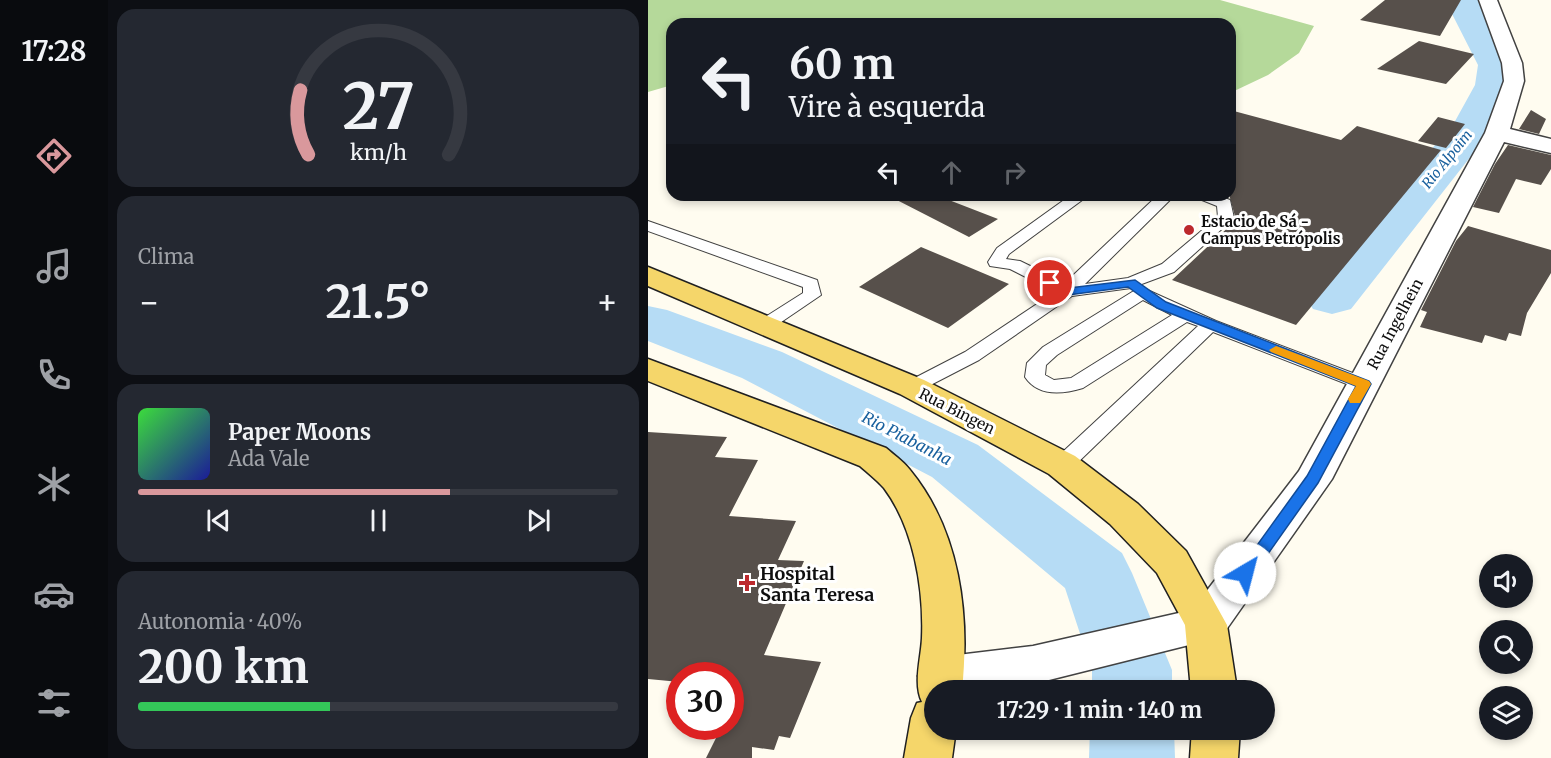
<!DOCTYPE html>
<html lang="pt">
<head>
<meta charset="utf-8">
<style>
	body { margin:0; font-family:Merriweather,serif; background:#242831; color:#f1f3f6; height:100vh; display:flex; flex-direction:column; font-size:22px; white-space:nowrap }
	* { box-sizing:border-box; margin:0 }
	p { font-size:20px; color:#9ea1a6 }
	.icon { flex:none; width:33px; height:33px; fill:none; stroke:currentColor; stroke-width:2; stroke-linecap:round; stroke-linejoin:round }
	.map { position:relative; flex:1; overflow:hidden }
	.details { display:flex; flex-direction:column; gap:9px; padding:9px; background:#0d0f14; width:540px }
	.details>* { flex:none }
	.banner { position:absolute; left:18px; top:18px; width:570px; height:183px; border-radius:18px; box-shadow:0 3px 9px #0003; background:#171b24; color:#f1f3f6; overflow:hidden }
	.fabs { position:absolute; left:831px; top:554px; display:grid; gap:12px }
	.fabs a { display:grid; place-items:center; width:54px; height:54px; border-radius:50%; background:#171b24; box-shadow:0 3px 9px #0003; font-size:30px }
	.speed { position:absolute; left:18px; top:662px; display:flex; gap:12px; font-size:30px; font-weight:700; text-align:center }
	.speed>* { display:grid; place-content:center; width:78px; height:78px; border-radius:50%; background:#171b24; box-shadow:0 3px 9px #0003; line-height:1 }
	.speed .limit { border:9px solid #d22; background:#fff; color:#111 }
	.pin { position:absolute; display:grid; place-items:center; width:51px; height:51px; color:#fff; margin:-26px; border:3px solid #fff; border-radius:50%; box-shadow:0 2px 6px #0007 }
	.me { position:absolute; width:66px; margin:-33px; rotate:37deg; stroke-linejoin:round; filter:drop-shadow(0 0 4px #0008) }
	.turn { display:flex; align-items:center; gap:21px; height:126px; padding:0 24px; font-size:27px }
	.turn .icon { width:78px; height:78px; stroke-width:2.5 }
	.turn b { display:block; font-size:42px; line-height:51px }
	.lanes { display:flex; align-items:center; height:57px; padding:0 24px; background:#0003; justify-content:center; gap:30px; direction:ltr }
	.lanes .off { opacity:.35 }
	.big { font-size:45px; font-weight:700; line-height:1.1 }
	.details .widget { flex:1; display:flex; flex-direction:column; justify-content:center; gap:9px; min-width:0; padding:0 21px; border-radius:18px; background:#242831 }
	.details .dial { align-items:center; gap:0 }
	.dial svg { height:156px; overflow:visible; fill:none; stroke:#363941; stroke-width:7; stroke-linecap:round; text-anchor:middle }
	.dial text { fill:#f1f3f6; stroke:none }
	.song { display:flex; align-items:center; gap:18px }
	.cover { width:72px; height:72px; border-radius:9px; background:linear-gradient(135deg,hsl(120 70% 55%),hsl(240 70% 35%)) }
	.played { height:6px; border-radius:3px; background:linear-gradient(90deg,#d9989c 65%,#363941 65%) }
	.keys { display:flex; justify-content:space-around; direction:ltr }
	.heat { display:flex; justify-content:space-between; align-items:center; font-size:33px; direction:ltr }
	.charge { height:9px; border-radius:4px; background:linear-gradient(90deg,#34c759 40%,#363941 0) }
	.trip { position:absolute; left:276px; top:680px; width:351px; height:60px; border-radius:30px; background:#171b24; box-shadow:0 3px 9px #0003; font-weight:700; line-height:60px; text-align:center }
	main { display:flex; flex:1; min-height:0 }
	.tab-bar { display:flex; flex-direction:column; width:108px; justify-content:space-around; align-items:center; background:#090b0e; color:#9ea1a6 }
	.tab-bar .icon { width:42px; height:42px }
	.tab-bar .active { color:#d9989c }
	.tab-bar b { font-size:27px; color:#f1f3f6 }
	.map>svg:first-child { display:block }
	.forest { fill:#b5d99a }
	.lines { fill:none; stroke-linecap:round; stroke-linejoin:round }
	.river { fill:#b6dcf5; fill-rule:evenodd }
	.building { fill:#57504b }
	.lane-casing { stroke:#424242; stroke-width:2 }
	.street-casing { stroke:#424242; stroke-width:3 }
	.primary-casing { stroke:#202020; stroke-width:3 }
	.lane { fill:#fff; fill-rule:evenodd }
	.street { fill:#fff; fill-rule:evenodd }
	.primary { fill:#f5d66a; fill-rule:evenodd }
	.route { fill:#1a73e8; stroke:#114b97; stroke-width:1.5 }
	.slow { fill:#f59e0b }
	.poi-dot { fill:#bc292d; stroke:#fff; stroke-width:2 }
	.labels { text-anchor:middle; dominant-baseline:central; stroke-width:6; stroke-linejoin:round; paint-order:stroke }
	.far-water-label { font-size:14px; font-style:italic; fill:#1a619e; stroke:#fff }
	.poi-label { font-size:15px; font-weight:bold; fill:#0f0f0f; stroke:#fff; text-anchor:start }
	.street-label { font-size:15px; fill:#0f0f0f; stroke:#fff }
	.water-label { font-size:16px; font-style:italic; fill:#1a619e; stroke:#fff }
	.near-poi-label { font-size:18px; font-weight:bold; fill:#0f0f0f; stroke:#fff; text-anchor:start }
</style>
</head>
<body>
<main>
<nav class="tab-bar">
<b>17:28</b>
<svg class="icon active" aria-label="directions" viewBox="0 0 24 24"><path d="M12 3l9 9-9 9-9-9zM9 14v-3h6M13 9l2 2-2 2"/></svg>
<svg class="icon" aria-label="music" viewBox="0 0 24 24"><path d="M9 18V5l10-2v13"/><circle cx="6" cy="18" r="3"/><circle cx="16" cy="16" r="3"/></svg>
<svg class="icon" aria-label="phone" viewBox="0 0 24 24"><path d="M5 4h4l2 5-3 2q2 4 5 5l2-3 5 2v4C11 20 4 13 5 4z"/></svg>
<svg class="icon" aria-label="climate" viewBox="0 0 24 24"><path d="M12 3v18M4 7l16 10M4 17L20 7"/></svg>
<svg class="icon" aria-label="car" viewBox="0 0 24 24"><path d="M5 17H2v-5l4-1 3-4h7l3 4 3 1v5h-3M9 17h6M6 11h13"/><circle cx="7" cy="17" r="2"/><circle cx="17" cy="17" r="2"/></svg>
<svg class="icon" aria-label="filters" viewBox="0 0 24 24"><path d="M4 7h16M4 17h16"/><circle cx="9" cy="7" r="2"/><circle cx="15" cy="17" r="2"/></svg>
</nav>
<section class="details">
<div class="widget dial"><svg viewBox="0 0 100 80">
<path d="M14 69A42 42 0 1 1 86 69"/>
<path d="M14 69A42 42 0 0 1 10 36" stroke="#d9989c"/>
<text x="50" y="56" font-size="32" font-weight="700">27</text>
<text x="50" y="72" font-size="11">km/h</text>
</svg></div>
<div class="widget"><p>Clima</p>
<div class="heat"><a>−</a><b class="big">21.5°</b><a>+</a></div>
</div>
<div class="widget">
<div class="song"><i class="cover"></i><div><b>Paper Moons</b><p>Ada Vale</p></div></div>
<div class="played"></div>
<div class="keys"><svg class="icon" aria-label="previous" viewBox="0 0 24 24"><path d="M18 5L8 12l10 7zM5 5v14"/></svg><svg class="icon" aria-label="pause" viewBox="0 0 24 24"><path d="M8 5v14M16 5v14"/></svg><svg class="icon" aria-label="next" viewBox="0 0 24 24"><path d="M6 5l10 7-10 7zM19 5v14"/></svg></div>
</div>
<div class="widget"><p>Autonomia · 40%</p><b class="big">200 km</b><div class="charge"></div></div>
</section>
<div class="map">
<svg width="903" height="758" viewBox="0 0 903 758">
	<rect width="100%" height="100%" fill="#fffcf0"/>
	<path class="forest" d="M 0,0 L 572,0 L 666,26 L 651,53 L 620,75 L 582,93 L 582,24 L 24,24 L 24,85 L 0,92 Z"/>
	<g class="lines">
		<path class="river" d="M 800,0 L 832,0 L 833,8 L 866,65 L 865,85 L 838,137 L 703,309 L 684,314 L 665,309 L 658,298 L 665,287 L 806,123 L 827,85 L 830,65 L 801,8 Z
			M 0,306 L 19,310 L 134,352 L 330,445 L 474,553 L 484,573 L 524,670 L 524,690 L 444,690 L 444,670 L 417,588 L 284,477 L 94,378 L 0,341 Z
			M 442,729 L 526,729 L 527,758 L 441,758 Z"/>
	</g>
	<path class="building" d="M 737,0 L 813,0 L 792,36 L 712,20 Z
		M 771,41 L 826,54 L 798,84 L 729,69 Z
		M 582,110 L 693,140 L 709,126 L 793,150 L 648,325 L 524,280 L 588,220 L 582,198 Z
		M 883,110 L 898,119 L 891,134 L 871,129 Z
		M 790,117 L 817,124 L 798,148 L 770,141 Z
		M 860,145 L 903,155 L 903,169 L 893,185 L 868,179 L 851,213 L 825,207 L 847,164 Z
		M 244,195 L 288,195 L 350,219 L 321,237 L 243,197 Z
		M 820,226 L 903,250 L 903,273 L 879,313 L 873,336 L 861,333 L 858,341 L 837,335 L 834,343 L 772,327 L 779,312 L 773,310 L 808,241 Z
		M 273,247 L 361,284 L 300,328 L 211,287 Z
		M 0,432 L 79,437 L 67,457 L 110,460 L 81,516 L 148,521 L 130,560 L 156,561 L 116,655 L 173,662 L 142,738 L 131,736 L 126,750 L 104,747 L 104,758 L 58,758 L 74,726 L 82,726 L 82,708 L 92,688 L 82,687 L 82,675 L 32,675 L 32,682 L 0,679 Z"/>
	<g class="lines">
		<g class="lane-casing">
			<path id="lane" d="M 423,195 L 441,195 L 361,254 L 358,259 L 372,261 L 417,283 L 510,195 L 527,195 L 437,284 L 480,278 L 514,264 L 570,217 L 569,206 L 549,198 L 546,195 L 569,195 L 582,200 L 586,218 L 526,272 L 483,288 L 424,296 L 331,360 L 271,391 L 264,393 L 257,391 L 254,387 L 257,383 L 317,352 L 407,292 L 362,269 L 342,266 L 340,262 L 349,248 Z
				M 0,221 L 169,280 L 173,295 L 123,329 L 111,329 L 108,325 L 111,321 L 155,293 L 155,287 L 0,231 Z
				M 495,288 L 568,321 L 723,380 L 726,384 L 723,388 L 716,390 L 709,388 L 565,332 L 422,470 L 414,472 L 406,470 L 403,465 L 406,460 L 550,326 L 539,322 L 435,388 C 415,394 390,397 377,377 L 379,363 L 395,347 L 489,289 ZM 495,300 L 524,315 L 423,378 L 406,380 L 397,375 L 398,365 L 409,355 Z"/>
		</g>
		<g class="street-casing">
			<path id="street" d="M 831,0 L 849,0 L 874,63 L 876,81 L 862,129 L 903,139 L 903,153 L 856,142 L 684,479 L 573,637 L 385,684 L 336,690 L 286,690 L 286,693 L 277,690 L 270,676 L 277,662 L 293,657 L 385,646 L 544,610 L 651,471 L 837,133 L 856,81 L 854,63 Z"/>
		</g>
		<g class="primary-casing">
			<path id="primary" d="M 0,267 L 276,380 L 427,456 L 490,504 L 538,551 L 579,625 L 589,690 L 543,690 L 537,625 L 509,573 L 462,524 L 401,474 L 252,394 L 0,286 Z
				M 0,359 L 238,448 C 246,455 255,461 262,470 C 312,531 322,614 314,690 L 286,690 L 286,729 L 308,729 L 304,758 L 256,758 L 263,718 L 269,703 L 274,702 C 265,683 273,659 274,638 C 276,589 266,528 236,488 C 229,480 220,473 212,466 L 0,381 Z
				M 544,729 L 592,729 L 590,758 L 542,758 Z"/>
		</g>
		<use href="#lane" class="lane"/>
		<use href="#street" class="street"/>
		<use href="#primary" class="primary"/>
	</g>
	<path class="route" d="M 402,279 L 421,288 L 487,280 L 518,302 L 721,381 L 723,384 L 670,483 L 603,578 L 597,580 L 591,578 L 589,573 L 659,476 L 708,386 L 509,308 L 480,287 L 420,295 L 398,285 L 398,280 Z"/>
	<path class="slow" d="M 628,346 L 721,381 L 723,384 L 712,403 L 702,403 L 700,399 L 708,386 L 623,352 L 621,350 Z"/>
	<g class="poi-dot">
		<circle cx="541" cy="230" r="6"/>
		<path d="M96 574h6v6h6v6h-6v6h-6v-6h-6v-6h6z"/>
	</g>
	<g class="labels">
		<g class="far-water-label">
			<text transform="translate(799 159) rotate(-51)">Rio Alpoim</text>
		</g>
		<g class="poi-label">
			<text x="553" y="221">Estacio de Sá -<tspan x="553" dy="17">Campus Petrópolis</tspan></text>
		</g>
		<g class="street-label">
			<text transform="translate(747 324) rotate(-62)">Rua Ingelhein</text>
			<text transform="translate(309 411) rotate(27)">Rua Bingen</text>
		</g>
		<g class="water-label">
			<text transform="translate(259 438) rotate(27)">Rio Piabanha</text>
		</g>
		<g class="near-poi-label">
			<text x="112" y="573">Hospital<tspan x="112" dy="21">Santa Teresa</tspan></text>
		</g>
	</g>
</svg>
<div class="fabs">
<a><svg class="icon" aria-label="sound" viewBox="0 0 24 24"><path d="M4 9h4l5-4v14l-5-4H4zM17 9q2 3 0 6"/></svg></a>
<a><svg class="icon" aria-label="search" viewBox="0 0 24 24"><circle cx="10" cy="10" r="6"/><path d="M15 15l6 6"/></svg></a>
<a><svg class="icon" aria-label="layers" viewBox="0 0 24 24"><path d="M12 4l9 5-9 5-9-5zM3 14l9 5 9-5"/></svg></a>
</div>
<div class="speed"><div class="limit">30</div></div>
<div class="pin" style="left:402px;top:283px;background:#d93025"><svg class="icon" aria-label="arrive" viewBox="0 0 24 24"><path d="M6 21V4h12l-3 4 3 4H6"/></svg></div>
<svg class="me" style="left:597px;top:573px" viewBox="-20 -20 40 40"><circle r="19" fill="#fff"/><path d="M0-13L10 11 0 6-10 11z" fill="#1a73e8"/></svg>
<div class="trip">17:29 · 1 min · 140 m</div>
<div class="banner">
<div class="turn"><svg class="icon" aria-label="left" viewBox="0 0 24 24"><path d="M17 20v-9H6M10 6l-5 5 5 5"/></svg><div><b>60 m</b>Vire à esquerda</div></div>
<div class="lanes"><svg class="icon" aria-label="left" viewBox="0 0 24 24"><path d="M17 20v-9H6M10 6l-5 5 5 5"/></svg><svg class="icon off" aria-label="ahead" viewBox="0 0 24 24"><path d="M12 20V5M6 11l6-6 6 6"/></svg><svg class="icon off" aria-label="right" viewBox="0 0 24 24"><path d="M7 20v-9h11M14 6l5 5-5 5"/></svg></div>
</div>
</div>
</main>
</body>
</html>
